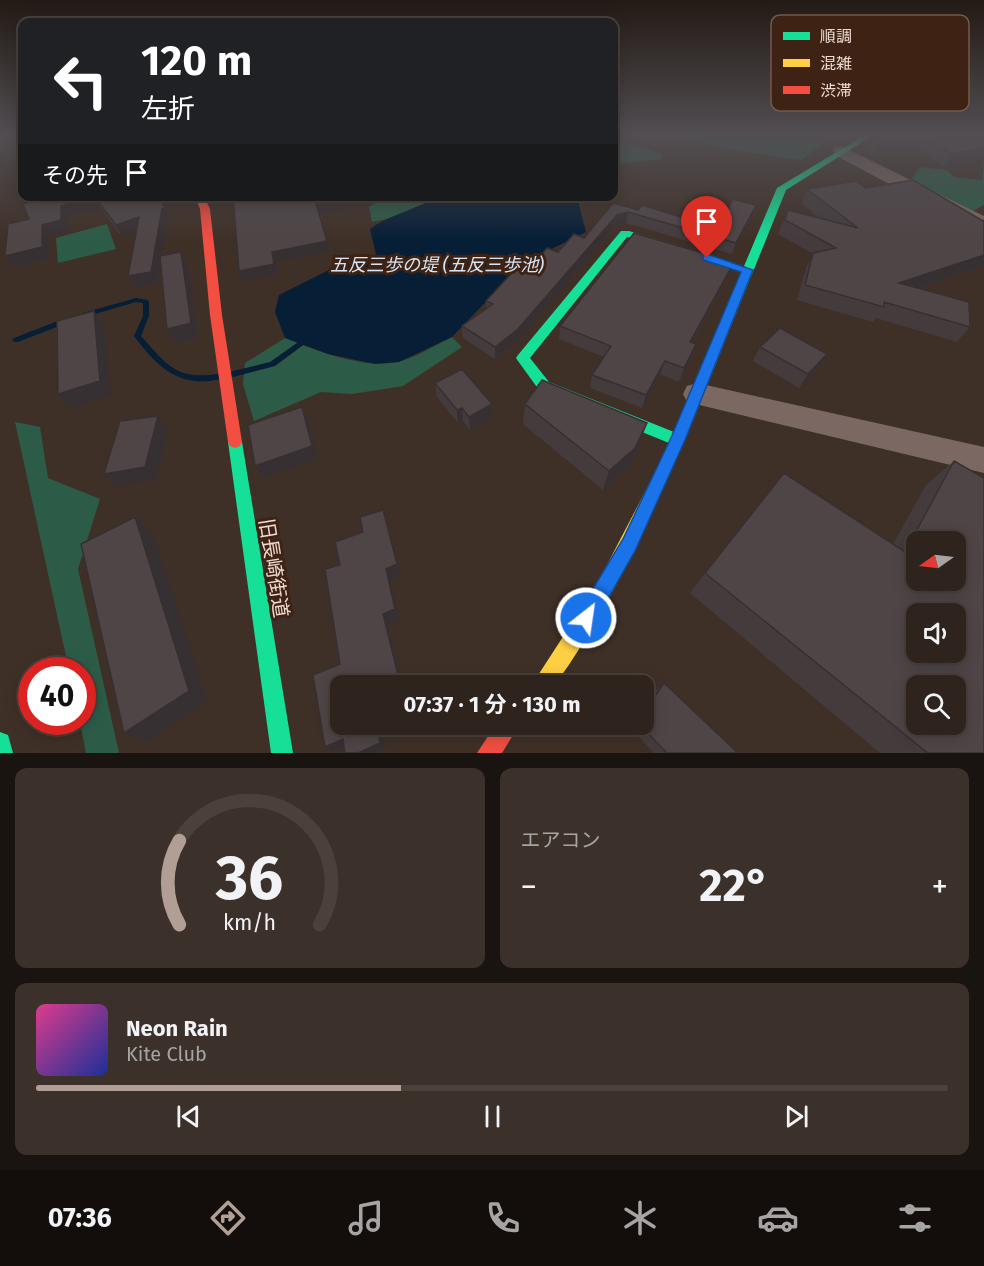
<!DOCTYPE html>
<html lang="ja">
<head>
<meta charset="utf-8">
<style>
	body { margin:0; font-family:"Fira Sans","Noto Sans JP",sans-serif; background:#3b302a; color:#f1f3f6; height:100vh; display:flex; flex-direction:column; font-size:22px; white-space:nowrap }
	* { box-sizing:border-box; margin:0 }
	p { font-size:20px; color:#a7a4a4 }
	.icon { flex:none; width:33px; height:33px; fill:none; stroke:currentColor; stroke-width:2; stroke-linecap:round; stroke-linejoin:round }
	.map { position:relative; height:753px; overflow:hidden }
	.side { display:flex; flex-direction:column; gap:15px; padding:15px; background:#1a1410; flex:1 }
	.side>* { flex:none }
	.banner { position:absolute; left:18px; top:18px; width:600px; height:183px; border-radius:12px; box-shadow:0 3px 15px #0003,0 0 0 2px #4a413b; background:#202124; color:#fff; overflow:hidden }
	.needle { width:39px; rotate:256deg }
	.controls { position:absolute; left:906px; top:531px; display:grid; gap:12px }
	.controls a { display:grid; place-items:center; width:60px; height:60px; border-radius:12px; background:#2f241d; box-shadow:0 3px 15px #0003,0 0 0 2px #4a413b; font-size:30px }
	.speed { position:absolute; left:18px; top:657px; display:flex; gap:12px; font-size:30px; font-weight:700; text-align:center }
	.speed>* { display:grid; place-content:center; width:78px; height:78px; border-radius:50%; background:#2f241d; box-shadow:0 3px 15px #0003,0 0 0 2px #4a413b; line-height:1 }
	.speed .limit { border:9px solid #d22; background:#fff; color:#111 }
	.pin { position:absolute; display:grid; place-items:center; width:51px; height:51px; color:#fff; margin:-62px -26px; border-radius:50% 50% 50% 0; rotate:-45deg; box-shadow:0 0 6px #0007 }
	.pin .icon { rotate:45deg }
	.me { position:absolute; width:66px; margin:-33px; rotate:30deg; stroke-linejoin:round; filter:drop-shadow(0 0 4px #0008) }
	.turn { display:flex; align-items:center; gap:21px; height:126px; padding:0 24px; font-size:27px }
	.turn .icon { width:78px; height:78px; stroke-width:2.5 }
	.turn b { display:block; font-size:42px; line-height:51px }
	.then { display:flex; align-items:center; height:57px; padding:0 24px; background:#0003; gap:12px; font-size:22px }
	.big { font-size:45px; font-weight:700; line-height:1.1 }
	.side .tile { flex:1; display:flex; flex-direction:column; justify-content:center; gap:9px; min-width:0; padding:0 21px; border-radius:12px; background:#3b302a }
	.side .dial { align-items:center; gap:0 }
	.dial svg { height:156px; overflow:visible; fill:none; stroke:#4a413b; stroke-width:7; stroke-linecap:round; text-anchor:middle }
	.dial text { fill:#f1f3f6; stroke:none }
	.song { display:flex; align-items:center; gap:18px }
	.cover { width:72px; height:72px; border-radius:9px; background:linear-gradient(135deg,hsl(330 70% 55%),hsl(230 70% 35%)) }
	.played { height:6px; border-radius:3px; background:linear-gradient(90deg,#b19f96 40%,#4a413b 40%) }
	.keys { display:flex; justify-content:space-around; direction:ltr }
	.heat { display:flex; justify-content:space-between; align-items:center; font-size:33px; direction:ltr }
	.side .tiles { flex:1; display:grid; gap:15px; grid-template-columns:1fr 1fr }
	.tile:last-child { grid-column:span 2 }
	.trip { position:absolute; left:330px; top:675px; width:324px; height:60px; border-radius:12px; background:#2f241d; box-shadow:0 3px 15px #0003,0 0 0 2px #4a413b; font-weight:700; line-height:60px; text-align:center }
	.tab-bar { display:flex; height:96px; justify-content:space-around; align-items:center; background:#130e0c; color:#a7a4a4 }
	.tab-bar .icon { width:42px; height:42px }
	.tab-bar .active { color:#b19f96 }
	.tab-bar b { font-size:27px; color:#f1f3f6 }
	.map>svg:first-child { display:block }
	.green { fill:#2c5c47 }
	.water { fill:#061e36 }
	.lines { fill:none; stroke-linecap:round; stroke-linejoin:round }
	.stream { fill:#061e36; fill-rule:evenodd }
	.street { fill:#7b6863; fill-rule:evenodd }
	.fast { fill:#16e098; fill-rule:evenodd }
	.slow { fill:#ffcf43; fill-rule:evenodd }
	.jam { fill:#f24e42; fill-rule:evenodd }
	.wall { fill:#443b3d }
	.shaded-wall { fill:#373032 }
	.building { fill:#4f4547; stroke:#373032; stroke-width:1.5; fill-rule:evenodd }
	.route { fill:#1a73e8; stroke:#114b97; stroke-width:1.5 }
	.labels { text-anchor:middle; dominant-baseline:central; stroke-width:6; stroke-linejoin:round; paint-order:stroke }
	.water-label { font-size:18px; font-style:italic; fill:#d6e5f5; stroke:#3e2314 }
	.near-street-label { font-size:20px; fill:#eedbd1; stroke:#3e2314 }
	.key { fill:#3e2314; stroke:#735a4d; stroke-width:1.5 }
	.key-label { font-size:16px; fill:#eedbd1 }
</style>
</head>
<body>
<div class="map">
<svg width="984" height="753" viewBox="0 0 984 753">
	<rect width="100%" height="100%" fill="#3f3027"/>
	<path class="green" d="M 673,136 L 800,136 L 824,143 L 801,160 L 731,150 Z
		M 614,138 L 663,155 L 662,159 L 614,164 Z
		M 984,161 L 984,205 L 971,212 L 909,183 L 920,167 L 947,170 L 954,177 L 982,180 Z
		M 384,197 L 433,197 L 430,201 L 395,217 L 372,222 L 369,207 Z
		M 107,224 L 116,249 L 58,263 L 56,238 Z
		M 452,337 L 462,347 L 403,386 L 352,394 L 321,392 L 254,421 L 243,384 L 245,363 L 285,338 C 319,351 360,369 397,362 C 416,358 435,345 452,337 Z
		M 15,422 L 40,427 L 48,478 L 100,499 L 78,569 L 119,753 L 86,753 L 80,722 L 82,722 L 82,670 L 69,670 Z"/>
	<path class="water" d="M 433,197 L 577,197 L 586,232 L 523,263 L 452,337 L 399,362 L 375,364 L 328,354 L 285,338 L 275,312 L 279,295 L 335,267 L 368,260 L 376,254 L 370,229 C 386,217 411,210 430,201 Z"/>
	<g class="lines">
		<path class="stream" d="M 136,298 L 148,300 L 149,302 L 149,316 L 141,336 C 167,365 176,380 218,374 L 222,377 L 221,379 C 180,389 157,367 134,336 L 143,316 L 143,303 L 136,302 L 85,317 L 82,315 L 83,313 Z
			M 63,319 L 67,319 L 68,321 L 67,323 L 18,342 L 14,342 L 12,340 L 14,338 Z
			M 304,338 L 308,338 L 310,340 L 275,366 L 233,377 L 229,374 L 233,371 L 270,362 Z"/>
		<path class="street" d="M 841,146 L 984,216 L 984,229 L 934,208 L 835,155 L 833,151 L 835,147 Z
			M 697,383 L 984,447 L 984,473 L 687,402 L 683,394 L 687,386 Z"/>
		<path class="fast" d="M 863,136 L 872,136 L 786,190 L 685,440 L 659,498 L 653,500 L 647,498 L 645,493 L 669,443 L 539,390 L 518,361 L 516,358 L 518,355 L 621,231 L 629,231 L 677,245 L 678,247 L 673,250 L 627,237 L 530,358 L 549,382 L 674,432 L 777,188 Z
			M 235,436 L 240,438 L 242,442 L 293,753 L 271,753 L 228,442 L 230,438 Z
			M 0,732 L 8,735 L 13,753 L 0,753 Z"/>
		<path class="slow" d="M 653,486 L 659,488 L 661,493 C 630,560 598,626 554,686 L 531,686 L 596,586 L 647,488 Z"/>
		<path class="jam" d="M 195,196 L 204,196 L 210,209 L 222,315 L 242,442 L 240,446 L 235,448 L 230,446 L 228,442 L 210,315 L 200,209 Z
			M 496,724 L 520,724 L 502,753 L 477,753 Z"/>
	</g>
	<path class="wall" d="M 874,136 L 984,136 L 944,166 L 918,150 L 870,156 L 868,147 Z
		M 865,188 L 983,221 L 984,220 L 984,266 L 918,288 L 970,327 L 957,342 L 876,318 L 873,322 L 797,300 L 806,268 L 813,254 L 778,234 L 788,210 L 819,218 L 801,203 L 807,189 Z
		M 157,196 L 165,208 L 171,220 L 167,221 L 162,256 L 181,252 L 188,266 L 199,337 L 176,344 L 167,329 L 161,263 L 158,283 L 135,288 L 136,232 L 122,237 L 100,207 L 68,217 L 69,232 L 50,236 L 50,259 L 14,268 L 29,219 L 31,202 Z
		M 613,203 L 638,210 L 688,219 L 727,210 L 756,205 L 751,216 L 732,254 L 626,223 L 615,226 L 517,341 L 495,359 L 463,338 L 462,326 L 486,309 L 486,301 L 530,268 L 584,238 Z
		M 734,262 L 728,275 L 692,343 L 696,344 L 691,358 L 679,382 L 660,374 L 642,408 L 590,388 L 592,375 L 604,357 L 559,339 L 560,326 Z
		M 760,347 L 827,354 L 818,368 L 799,388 L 753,361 Z
		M 435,383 L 492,418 L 470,430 L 463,421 L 458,423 L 437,397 Z
		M 525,404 L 640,443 L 628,467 L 603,490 L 523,424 Z
		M 954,461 L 984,753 L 880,753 L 690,593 L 705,573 L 893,544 L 926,485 Z
		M 664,683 L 738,753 L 654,753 L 630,728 L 632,724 L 644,724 L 644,709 L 656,690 Z"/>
	<path class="shaded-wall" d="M 925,139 L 918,150 L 870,156 L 876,145 Z
		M 984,148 L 984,158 L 944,166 L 952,154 Z
		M 92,196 L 94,196 L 100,207 L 68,217 L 69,232 L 50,236 L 50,259 L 14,268 L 5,256 L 42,225 L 61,206 Z
		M 342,199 L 345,209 L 319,214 L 316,204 Z
		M 756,205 L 751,216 L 732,254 L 736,243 Z
		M 165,208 L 171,220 L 167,221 L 158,283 L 135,288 L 128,276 L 162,209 Z
		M 628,212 L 626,223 L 615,226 L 517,341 L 495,359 L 495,347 L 617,215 Z
		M 139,217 L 145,229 L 122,237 L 116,225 Z
		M 327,241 L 330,251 L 276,262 L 278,274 L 243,282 L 239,271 L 272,252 Z
		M 181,252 L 188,266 L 199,337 L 176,344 L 167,329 Z
		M 984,255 L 984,266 L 888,298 L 899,283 Z
		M 734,262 L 728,275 L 685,355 L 690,342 Z
		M 94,311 L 104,325 L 111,395 L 71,408 L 58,394 Z
		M 696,344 L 691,358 L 679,382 L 684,368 Z
		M 827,354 L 818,368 L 799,388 L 808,374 Z
		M 665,361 L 660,374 L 642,408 L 646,395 Z
		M 492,404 L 492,418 L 470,430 L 469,417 Z
		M 302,407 L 308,421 L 318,459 L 262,479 L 255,466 Z
		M 462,408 L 463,421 L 458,423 L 457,410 Z
		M 158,416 L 168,429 L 156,480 L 117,487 L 104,474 Z
		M 647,423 L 640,443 L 628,467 L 603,490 L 609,471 Z
		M 383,510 L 401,576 L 390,580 L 399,619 L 387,624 L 403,686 L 384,686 L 383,614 Z
		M 135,517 L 153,534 L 208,701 L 148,741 L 124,733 Z
		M 376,724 L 380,724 L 386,748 L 375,753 L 358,753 Z
		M 343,739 L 350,745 L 332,752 L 325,747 Z"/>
	<path class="building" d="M 874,136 L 984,136 L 984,148 L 952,154 L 925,139 L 876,145 Z
		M 913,180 L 983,221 L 984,220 L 984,255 L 899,283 L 969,302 L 970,327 L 884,302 L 884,307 L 805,285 L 813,253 L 836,248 L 785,220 L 788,210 L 858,228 L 807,189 L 856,181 L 865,188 Z
		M 29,196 L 92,196 L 61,206 L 61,220 L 42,225 L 42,247 L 5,256 L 8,224 L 29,219 L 23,204 L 31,202 Z
		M 94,196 L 157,196 L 165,208 L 162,209 L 151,272 L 128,276 L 139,217 L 116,225 Z
		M 233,196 L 342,196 L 342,199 L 316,204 L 327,241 L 272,252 L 274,264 L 239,271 Z
		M 733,199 L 756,205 L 736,243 L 628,212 L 617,215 L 517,330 L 495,347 L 462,326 L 493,304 L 486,301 L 520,264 L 530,268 L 547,248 L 558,252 L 574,234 L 584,238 L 613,203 L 638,210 L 642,205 L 688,219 L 699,202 L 727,210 Z
		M 634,233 L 734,262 L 690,342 L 696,344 L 684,368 L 665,361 L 646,395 L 592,375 L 611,346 L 560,326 Z
		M 181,252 L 191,323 L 167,329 L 160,256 Z
		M 94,311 L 100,381 L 58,394 L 57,321 Z
		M 780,328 L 827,354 L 808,374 L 760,347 Z
		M 462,369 L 492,404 L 469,417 L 462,408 L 457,410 L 435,383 Z
		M 542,380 L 647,423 L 635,448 L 609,471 L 525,404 Z
		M 302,407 L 312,446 L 255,466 L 248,425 Z
		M 158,416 L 145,467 L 104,474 L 120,421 Z
		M 954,461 L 984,478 L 984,753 L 928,753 L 705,573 L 784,473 L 905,552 ZM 916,542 L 956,542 L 956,580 L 916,580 ZM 916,614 L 956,614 L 956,652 L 916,652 ZM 916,686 L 956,686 L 956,724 L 916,724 Z
		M 383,510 L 397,564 L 386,569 L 395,609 L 383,614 L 399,679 L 384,686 L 340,686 L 340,724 L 376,724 L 380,743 L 358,753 L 345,753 L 343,739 L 325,747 L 313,675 L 340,664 L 325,569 L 340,565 L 335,542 L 363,532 L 360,517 Z
		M 135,517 L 189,691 L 124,733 L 81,544 Z
		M 664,683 L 738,753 L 667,753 L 639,724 L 644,724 L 644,712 Z"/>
	<linearGradient id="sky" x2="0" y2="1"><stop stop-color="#231a15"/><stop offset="0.56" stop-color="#524e52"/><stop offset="1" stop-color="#524e52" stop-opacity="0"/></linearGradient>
	<rect width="984" height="241" fill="url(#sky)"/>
	<path class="route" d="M 707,254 L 753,270 L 685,440 L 635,551 L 593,625 L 586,628 L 579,625 L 577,618 L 579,612 L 623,539 L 670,440 L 741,272 L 703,260 L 703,255 Z"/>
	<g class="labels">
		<g class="water-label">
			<text x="437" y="265">五反三歩の堤 (五反三歩池)</text>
		</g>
		<g class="near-street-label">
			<text transform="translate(274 568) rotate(81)">旧長崎街道</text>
		</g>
	</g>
	<rect x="771" y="15" width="198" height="96" rx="9" class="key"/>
	<rect x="783" y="32" width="27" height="8" fill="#16e098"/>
	<rect x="783" y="59" width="27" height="8" fill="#ffcf43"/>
	<rect x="783" y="86" width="27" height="8" fill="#f24e42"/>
	<g class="key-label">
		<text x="820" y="42">順調</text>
		<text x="820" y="69">混雑</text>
		<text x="820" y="96">渋滞</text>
	</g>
</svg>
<div class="controls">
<a><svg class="needle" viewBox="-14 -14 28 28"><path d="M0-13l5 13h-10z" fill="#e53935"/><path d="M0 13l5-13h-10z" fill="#a7a4a4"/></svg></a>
<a><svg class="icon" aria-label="sound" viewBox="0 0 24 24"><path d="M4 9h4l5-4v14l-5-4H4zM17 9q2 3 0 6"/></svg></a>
<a><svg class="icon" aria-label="search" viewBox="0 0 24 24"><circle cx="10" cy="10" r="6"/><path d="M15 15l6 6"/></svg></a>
</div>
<div class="speed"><div class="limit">40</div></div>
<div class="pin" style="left:707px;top:258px;background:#d93025"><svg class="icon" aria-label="arrive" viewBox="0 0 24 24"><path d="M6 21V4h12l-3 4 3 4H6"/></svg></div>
<svg class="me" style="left:586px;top:618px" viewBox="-20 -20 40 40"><circle r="17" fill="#1a73e8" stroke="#fff" stroke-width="3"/><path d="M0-11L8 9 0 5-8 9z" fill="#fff"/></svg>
<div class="trip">07:37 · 1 分 · 130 m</div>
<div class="banner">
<div class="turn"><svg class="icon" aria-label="left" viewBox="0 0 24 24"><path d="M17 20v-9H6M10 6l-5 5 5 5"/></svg><div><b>120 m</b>左折</div></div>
<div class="then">その先<svg class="icon" aria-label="arrive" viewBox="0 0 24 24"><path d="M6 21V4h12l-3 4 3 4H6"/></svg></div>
</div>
</div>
<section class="side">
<div class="tiles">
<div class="tile dial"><svg viewBox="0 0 100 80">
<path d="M14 69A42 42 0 1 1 86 69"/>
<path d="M14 69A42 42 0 0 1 14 26" stroke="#b19f96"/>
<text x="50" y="56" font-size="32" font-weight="700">36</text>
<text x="50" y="72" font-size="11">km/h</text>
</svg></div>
<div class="tile"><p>エアコン</p>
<div class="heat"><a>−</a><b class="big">22°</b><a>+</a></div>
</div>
<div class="tile">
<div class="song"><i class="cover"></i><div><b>Neon Rain</b><p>Kite Club</p></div></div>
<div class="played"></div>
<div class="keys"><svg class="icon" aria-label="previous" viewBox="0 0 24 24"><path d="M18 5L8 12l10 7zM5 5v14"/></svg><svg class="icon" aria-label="pause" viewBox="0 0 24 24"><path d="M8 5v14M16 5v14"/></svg><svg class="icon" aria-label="next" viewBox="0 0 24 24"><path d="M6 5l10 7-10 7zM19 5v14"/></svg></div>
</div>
</div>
</section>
<nav class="tab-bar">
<b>07:36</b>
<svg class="icon active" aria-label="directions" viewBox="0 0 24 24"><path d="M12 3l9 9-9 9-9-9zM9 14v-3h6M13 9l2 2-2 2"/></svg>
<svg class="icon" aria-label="music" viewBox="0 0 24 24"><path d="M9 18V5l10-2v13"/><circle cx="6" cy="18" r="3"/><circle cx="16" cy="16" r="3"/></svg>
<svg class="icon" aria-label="phone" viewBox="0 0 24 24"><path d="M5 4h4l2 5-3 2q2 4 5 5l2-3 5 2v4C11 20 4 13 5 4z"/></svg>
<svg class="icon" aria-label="climate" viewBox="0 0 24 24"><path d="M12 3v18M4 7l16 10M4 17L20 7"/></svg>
<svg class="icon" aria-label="car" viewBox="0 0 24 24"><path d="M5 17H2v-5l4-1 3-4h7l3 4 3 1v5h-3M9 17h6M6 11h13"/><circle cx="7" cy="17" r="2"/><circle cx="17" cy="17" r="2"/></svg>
<svg class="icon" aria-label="filters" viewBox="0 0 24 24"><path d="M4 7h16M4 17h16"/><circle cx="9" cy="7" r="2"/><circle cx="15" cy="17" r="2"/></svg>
</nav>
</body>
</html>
